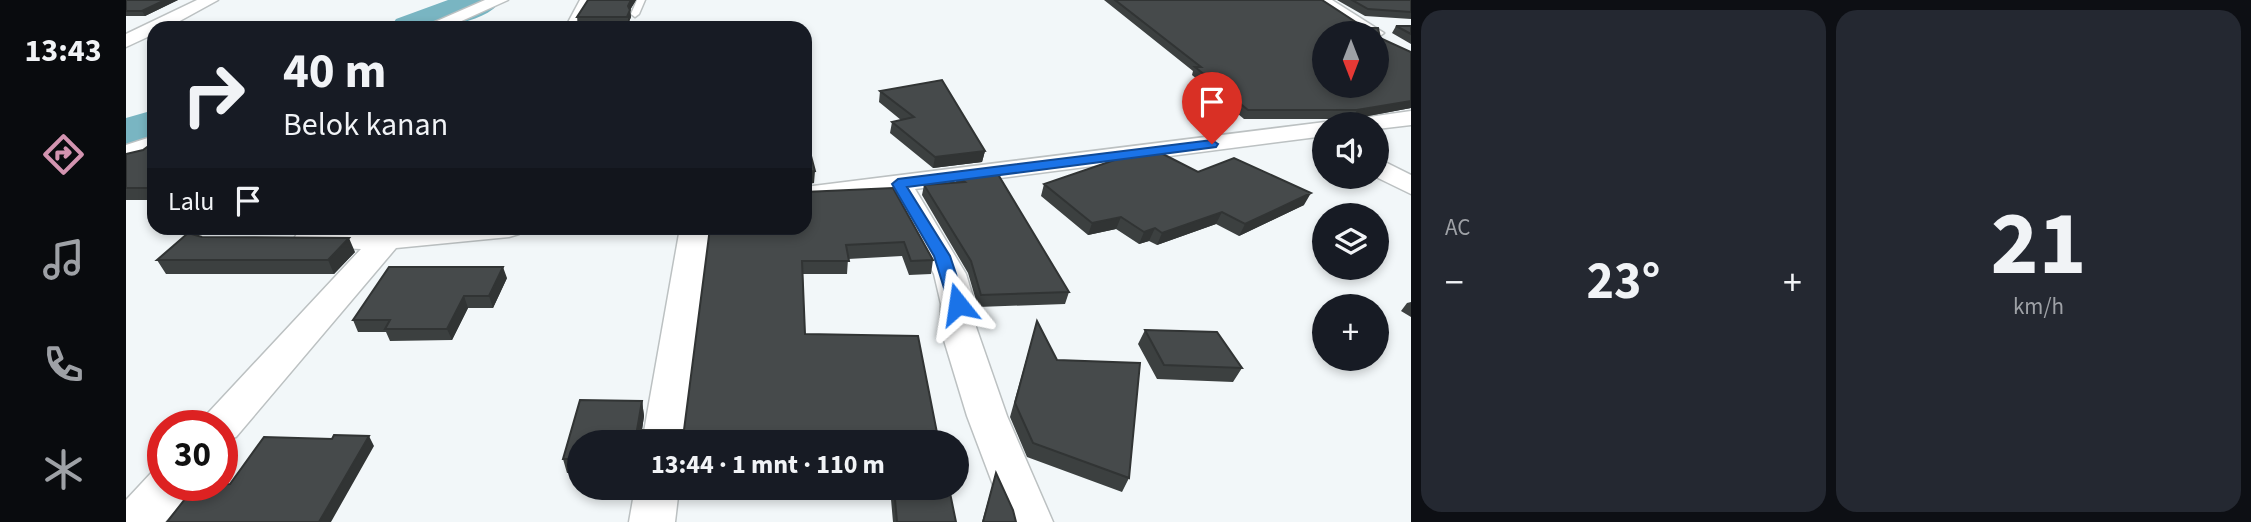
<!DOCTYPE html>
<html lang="id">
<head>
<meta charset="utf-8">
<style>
	body { margin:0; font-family:"Source Sans 3",sans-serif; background:#242831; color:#f1f3f6; height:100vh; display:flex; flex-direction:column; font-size:26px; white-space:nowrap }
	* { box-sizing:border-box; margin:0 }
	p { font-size:23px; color:#9ea1a6 }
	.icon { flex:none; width:38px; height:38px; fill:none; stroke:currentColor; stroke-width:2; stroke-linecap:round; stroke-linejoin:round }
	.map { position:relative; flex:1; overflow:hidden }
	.side { display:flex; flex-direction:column; gap:10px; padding:10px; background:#0d0f14; width:840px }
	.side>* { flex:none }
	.banner { position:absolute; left:21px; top:21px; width:665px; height:214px; border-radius:21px; box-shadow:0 4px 10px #0003; background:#171b24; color:#f1f3f6; overflow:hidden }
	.needle { width:46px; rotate:180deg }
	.buttons { position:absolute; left:1186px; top:21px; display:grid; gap:14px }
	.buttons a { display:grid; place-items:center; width:77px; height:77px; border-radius:50%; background:#171b24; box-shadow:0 4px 10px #0003; font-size:35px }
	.speed { position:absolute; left:21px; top:410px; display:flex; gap:14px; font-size:35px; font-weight:700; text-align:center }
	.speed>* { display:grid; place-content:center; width:91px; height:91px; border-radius:50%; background:#171b24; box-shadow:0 4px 10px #0003; line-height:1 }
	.speed .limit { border:10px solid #d22; background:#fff; color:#111 }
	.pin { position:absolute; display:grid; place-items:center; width:60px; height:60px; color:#fff; margin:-72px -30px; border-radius:50% 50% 50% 0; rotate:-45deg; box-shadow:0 0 7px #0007 }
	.pin .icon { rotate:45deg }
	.me { position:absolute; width:77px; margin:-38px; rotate:345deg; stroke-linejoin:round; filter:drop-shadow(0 0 5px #0008) }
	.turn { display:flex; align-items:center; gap:24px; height:147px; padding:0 21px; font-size:32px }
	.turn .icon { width:91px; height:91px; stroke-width:2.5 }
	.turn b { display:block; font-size:49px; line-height:60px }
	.then { display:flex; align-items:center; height:66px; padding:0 21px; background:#0003; gap:14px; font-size:26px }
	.big { font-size:52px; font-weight:700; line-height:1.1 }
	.side .card { flex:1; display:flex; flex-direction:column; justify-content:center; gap:10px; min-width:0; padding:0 24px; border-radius:21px; background:#242831 }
	.side .dial { align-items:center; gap:0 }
	.dial b { font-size:91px; line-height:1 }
	.heat { display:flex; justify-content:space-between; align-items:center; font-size:38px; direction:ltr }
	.side .tiles { flex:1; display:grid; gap:10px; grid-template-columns:repeat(2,1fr) }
	.trip { position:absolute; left:441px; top:430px; width:402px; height:70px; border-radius:35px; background:#171b24; box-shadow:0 4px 10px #0003; font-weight:700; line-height:70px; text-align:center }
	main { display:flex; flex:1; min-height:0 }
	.dock { display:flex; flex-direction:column; width:126px; justify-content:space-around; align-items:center; background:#090b0e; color:#9ea1a6 }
	.dock .icon { width:49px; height:49px }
	.dock .selected { color:#d394b0 }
	.dock b { font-size:32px; color:#f1f3f6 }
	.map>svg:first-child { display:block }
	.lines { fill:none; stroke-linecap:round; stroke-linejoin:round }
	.river { fill:#79b5c2; fill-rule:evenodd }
	.service-casing { stroke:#bcc1c2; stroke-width:3 }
	.minor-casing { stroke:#bcc1c2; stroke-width:3 }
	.service { fill:#fff; fill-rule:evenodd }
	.minor { fill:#fff; fill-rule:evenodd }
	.wall { fill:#3c4040 }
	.shaded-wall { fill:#313434 }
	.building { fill:#464a4b; stroke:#313434; stroke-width:2; fill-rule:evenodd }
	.route { fill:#1a73e8; stroke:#114b97; stroke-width:2 }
</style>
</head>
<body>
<main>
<nav class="dock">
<b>13:43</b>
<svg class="icon selected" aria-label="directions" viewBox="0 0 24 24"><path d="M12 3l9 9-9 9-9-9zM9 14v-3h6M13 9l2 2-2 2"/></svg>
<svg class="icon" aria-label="music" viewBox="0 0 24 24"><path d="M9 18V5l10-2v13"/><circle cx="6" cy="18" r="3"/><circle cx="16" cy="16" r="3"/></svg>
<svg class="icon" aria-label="phone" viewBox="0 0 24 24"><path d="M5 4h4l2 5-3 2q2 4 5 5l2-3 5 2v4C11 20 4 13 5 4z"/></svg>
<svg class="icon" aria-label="climate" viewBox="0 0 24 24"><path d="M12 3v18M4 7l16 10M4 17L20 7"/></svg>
</nav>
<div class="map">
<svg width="1285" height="522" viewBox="0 0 1285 522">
	<rect width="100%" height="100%" fill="#f2f7f9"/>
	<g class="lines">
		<path class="river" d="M 322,0 L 376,0 C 355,29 295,28 264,28 L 270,19 Z
			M 28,110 L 28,145 L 0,154 L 0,118 Z"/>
		<g class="service-casing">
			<path id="service" d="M 454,0 L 462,0 L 447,28 L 439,28 Z
				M 511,0 L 519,0 L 513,14 L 509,17 L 505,14 Z"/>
		</g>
		<g class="minor-casing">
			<path id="minor" d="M 71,0 L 92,0 L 41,28 L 28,28 L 28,34 L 0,47 L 0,34 Z
				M 359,0 L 382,0 L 320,28 L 295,28 Z
				M 1186,0 L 1206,0 L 1258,33 L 1251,38 L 1251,33 L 1237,33 Z
				M 1285,111 L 1285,125 L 1251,129 L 1251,124 L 1225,124 L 1229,119 Z
				M 1199,122 L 1208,124 L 1199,124 L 1199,136 L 789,189 L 840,274 L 849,304 L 850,327 L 881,416 L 927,522 L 881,522 L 841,416 L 814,327 L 815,304 L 808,274 L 763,192 L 679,203 L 679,187 Z
				M 28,136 L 28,151 L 0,161 L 0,145 Z
				M 1251,158 L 1285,175 L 1285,194 L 1250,177 Z
				M 255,228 L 398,228 L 393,234 L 383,237 L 270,248 L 110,437 L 96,441 L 96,425 L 76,425 L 82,413 L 235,249 L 171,246 L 167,240 L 171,234 L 252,231 Z
				M 554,228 L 584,228 L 558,443 L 516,443 Z
				M 37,468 L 37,485 L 65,485 L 59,499 L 39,522 L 0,522 L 0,500 L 27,471 Z
				M 509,488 L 553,488 L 549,522 L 503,522 Z"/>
		</g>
		<use href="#service" class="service"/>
		<use href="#minor" class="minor"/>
	</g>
	<path class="wall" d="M 0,0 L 52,0 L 19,16 L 0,16 Z
		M 462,0 L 510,0 L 504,10 L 505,17 L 502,24 L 452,25 L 451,17 Z
		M 978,0 L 1196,0 L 1254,38 L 1285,52 L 1285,110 L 1285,108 L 1226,119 L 1118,119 L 1066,75 L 1067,71 Z
		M 1211,0 L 1285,0 L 1285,19 L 1239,16 Z
		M 1270,26 L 1285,26 L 1285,44 L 1266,33 Z
		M 754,91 L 859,151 L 856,162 L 807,168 L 764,133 L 766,122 L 775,120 L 753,102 Z
		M 28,142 L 28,200 L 0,200 L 0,154 L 17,150 Z
		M 870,171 L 943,292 L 939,304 L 852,307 L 842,273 L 796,195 L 798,185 L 830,182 L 831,176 Z
		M 1072,172 L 1178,205 L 1113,236 L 1090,224 L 1031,245 L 1023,241 L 1013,244 L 990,229 L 962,235 L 915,196 L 918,184 Z
		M 767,188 L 807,260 L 805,274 L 783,275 L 776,256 L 722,259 L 721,274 L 677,274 L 679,334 L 792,336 L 813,443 L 453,443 L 453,473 L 441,473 L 437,459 L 454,400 L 516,401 L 518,416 L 516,430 L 558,430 L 584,228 L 679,228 L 679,192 Z
		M 76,237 L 229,252 L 208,274 L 40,274 L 31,260 Z
		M 381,278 L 367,308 L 342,308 L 326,340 L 264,341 L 260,332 L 232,332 L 227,320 Z
		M 1285,302 L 1285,317 L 1275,311 L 1281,303 Z
		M 911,321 L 931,360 L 1003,478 L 996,492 L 901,457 L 884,417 Z
		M 1019,330 L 1116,368 L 1107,382 L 1031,379 L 1012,344 Z
		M 870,473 L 890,522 L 856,522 Z
		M 764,488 L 823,488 L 830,522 L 767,522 Z"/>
	<path class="shaded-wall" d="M 39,0 L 52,0 L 19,16 L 16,11 Z
		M 505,0 L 510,0 L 504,10 L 505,17 L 502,24 L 502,6 Z
		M 1285,101 L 1285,108 L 1226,119 L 1231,110 Z
		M 859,151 L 856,162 L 807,168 L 809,157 Z
		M 689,171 L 688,183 L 679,185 L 679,172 Z
		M 1185,193 L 1178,205 L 1113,236 L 1119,224 Z
		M 1096,212 L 1090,224 L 1031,245 L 1036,233 Z
		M 995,217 L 990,229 L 962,235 L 966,223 Z
		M 1029,228 L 1023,241 L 1013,244 L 1018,232 Z
		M 223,238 L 229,252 L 208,274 L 202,260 Z
		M 377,267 L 381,278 L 367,308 L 363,296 Z
		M 338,296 L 342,308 L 326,340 L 321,329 Z
		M 516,401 L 518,416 L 514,443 L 511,430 Z
		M 243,436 L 248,446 L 205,522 L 193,522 Z"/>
	<path class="building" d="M 0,0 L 39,0 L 16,11 L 0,11 Z
		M 462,0 L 505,0 L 502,6 L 504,10 L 501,17 L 451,17 Z
		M 989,0 L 1196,0 L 1239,28 L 1252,28 L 1254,38 L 1285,52 L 1285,101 L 1231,110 L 1122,110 L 1069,67 L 1075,67 ZM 1199,33 L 1251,33 L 1251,86 L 1199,86 Z
		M 1226,0 L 1285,0 L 1285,12 L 1242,9 Z
		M 1270,26 L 1285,26 L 1285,34 Z
		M 816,80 L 859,151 L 809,157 L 766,122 L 788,117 L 754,91 Z
		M 679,133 L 689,171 L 679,172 Z
		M 28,142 L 28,188 L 0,188 L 0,154 L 17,150 Z
		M 1029,150 L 1072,172 L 1108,158 L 1185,193 L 1119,224 L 1096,212 L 1036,233 L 1029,228 L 1018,232 L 995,217 L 966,223 L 918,184 L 1015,151 Z
		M 870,171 L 943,292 L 855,295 L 845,261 L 798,185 L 839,182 L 831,176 Z
		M 767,188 L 807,260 L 785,261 L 778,242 L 720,245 L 723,261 L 676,261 L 679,334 L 792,336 L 813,443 L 453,443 L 453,459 L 437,459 L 454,400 L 516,401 L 511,430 L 558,430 L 584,228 L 679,228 L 679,192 Z
		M 62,233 L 76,237 L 223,238 L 202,260 L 31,260 Z
		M 263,267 L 377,267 L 363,296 L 338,296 L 321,329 L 259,329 L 264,320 L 227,320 Z
		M 911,321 L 931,360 L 1014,363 L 1003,478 L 907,443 L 889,403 Z
		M 1019,330 L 1091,332 L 1116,368 L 1038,365 Z
		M 208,435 L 243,436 L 193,522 L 41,522 L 70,485 L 104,484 L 138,437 L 206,439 Z
		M 870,473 L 887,510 L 890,522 L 857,522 Z
		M 768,488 L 823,488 L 830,522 L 771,522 Z"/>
	<path class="route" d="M 1086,140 L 1092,144 L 1090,147 L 781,187 L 824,256 L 840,304 L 832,310 L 823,304 L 808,256 L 766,184 L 772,179 Z"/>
</svg>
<div class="buttons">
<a><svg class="needle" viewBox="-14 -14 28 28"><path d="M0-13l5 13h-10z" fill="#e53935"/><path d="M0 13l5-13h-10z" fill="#9ea1a6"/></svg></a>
<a><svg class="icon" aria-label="sound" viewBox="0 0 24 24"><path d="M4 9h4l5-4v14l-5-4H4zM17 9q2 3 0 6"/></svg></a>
<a><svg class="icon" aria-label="layers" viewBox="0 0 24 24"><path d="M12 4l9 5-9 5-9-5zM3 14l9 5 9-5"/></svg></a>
<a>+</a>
</div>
<div class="speed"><div class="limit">30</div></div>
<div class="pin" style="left:1086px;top:144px;background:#d93025"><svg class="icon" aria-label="arrive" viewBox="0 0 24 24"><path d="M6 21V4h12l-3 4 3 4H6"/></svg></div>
<svg class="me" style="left:832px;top:304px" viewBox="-20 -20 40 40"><path d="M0-17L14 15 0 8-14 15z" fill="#1a73e8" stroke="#fff" stroke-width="4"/></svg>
<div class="trip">13:44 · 1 mnt · 110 m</div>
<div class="banner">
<div class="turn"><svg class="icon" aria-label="right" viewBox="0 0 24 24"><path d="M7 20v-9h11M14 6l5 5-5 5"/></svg><div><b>40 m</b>Belok kanan</div></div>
<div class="then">Lalu<svg class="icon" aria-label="arrive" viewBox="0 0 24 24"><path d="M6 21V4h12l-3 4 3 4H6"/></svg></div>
</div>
</div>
<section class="side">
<div class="tiles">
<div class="card"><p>AC</p>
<div class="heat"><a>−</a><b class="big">23°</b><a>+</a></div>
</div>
<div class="card dial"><b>21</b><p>km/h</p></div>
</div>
</section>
</main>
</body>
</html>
